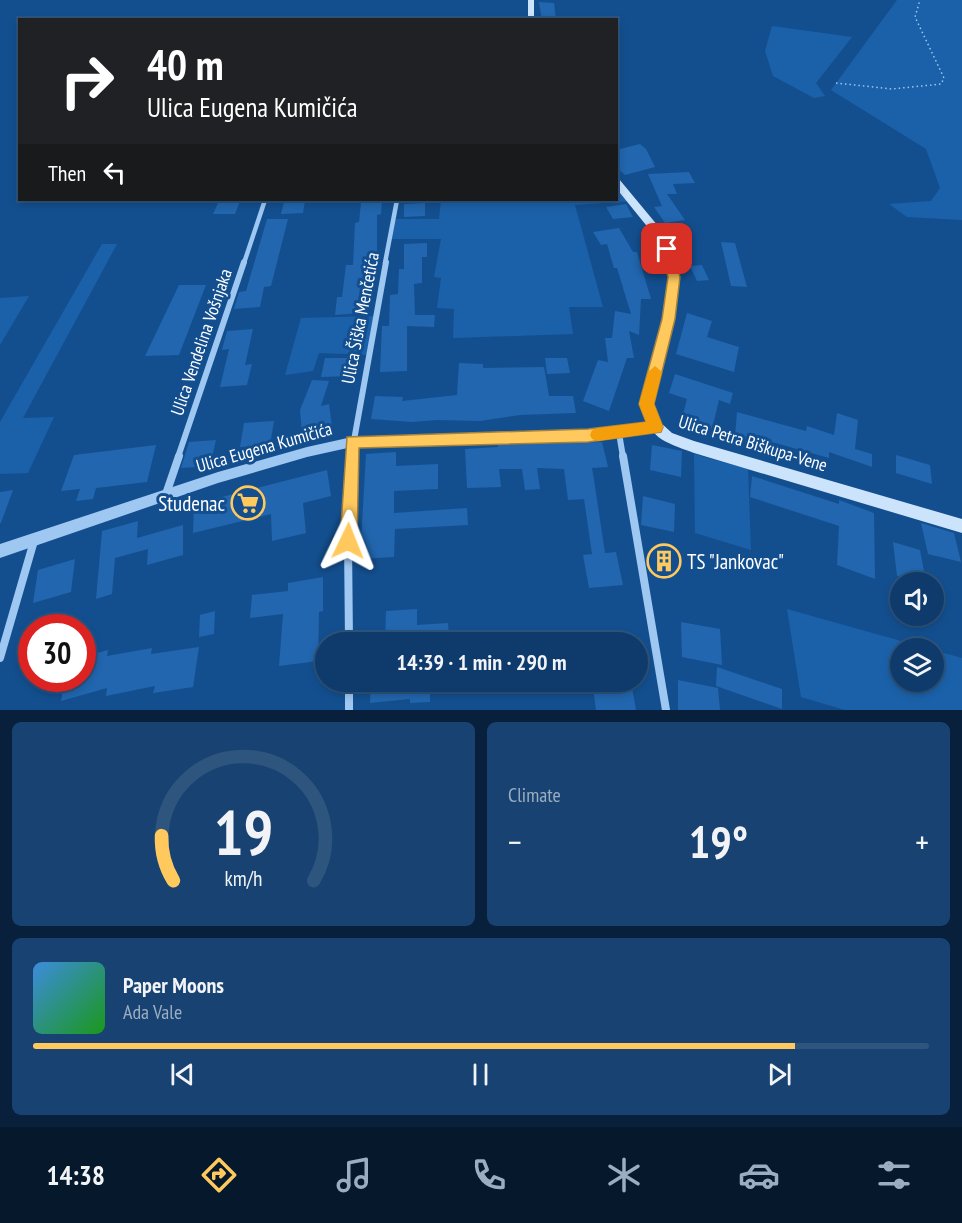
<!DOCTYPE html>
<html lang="en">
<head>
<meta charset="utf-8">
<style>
	body { margin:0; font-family:"PT Sans Narrow",sans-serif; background:#174271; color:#f1f3f6; height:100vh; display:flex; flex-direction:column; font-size:22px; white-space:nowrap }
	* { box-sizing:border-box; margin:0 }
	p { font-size:20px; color:#9badc1 }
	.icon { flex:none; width:33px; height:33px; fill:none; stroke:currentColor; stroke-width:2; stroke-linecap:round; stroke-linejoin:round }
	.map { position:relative; height:710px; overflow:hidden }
	.panel { display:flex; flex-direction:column; gap:12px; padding:12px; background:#08203b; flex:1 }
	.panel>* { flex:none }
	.top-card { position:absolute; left:18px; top:18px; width:600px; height:183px; border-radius:0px; box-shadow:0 3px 9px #0003,0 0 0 2px #2e557e; background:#202124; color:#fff; overflow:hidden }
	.controls { position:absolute; left:890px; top:572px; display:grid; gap:12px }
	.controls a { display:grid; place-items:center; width:54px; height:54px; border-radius:50%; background:#0e3b6b; box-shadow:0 3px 9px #0003,0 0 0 2px #2e557e; font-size:30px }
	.speed { position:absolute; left:18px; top:614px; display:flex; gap:12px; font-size:30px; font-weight:700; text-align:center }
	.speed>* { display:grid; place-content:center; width:78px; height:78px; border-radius:50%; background:#0e3b6b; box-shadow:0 3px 9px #0003,0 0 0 2px #2e557e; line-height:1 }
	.speed .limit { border:9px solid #d22; background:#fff; color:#111 }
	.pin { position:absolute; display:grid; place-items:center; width:51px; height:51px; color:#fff; margin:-26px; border-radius:12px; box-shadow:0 3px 9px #0006 }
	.me { position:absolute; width:66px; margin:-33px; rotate:2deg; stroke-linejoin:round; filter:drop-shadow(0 0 4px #0008) }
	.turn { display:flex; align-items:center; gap:21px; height:126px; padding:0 30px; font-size:27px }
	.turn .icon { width:78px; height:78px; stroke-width:2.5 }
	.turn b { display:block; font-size:42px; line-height:51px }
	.then { display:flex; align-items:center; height:57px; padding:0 30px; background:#0003; gap:12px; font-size:22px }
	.big { font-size:45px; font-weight:700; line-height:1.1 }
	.panel .widget { flex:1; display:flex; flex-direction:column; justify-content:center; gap:9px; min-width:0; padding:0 21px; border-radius:9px; background:#174271 }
	.panel .dial { align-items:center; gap:0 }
	.dial svg { height:156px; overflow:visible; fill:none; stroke:#2e557e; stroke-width:7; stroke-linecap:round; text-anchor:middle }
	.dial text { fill:#f1f3f6; stroke:none }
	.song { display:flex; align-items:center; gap:18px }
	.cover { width:72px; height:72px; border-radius:9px; background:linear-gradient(135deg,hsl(210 70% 55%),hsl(120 70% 35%)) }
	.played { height:6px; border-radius:3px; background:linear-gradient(90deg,#ffc95e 85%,#2e557e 85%) }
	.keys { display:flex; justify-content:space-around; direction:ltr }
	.heat { display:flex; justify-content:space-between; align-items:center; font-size:33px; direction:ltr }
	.panel .tiles { flex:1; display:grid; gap:12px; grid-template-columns:1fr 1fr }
	.widget:last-child { grid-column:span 2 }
	.trip { position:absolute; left:315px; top:632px; width:333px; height:60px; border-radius:30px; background:#0e3b6b; box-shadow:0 3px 9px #0003,0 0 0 2px #2e557e; font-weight:700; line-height:60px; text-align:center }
	.tabs { display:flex; height:96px; justify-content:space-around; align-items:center; background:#06182b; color:#9badc1 }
	.tabs .icon { width:42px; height:42px }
	.tabs .current { color:#ffc95e }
	.tabs b { font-size:27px; color:#f1f3f6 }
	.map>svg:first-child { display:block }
	.green { fill:#1b61a9 }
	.building { fill:#2166ae }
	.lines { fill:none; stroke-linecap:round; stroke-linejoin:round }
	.path { stroke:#9ec7f1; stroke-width:1.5; stroke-dasharray:1.5 3; stroke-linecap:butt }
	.minor-far2 { stroke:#9ec7f1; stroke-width:4.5 }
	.minor-far1 { stroke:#9ec7f1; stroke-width:6 }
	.minor { stroke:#9ec7f1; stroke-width:8 }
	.tertiary { fill:#9ec7f1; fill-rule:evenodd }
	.secondary { fill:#cce3fc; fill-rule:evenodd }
	.route { fill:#ffc95e; stroke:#a6833d; stroke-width:1.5 }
	.slow { fill:#f59e0b }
	.labels { text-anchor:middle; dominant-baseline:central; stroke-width:6; stroke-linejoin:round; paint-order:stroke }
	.street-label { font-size:18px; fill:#fff; stroke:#134f8f }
	.near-poi-label { font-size:21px; fill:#fff; stroke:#134f8f; text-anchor:end }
</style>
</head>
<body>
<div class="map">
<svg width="962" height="710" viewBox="0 0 962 710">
	<rect width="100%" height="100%" fill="#134f8f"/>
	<path class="green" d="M 897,0 L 962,0 L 962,220 L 907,217 L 889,204 L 931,201 L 940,188 L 926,149 L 831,90 Z
		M 772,26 L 852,37 L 816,83 L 825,96 L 814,98 L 773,76 L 765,51 Z
		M 617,192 L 626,192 L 634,201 L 575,205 L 603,307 L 569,307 L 573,334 L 453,338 L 454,309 L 437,308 L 441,278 L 434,277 L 441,239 L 390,239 L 394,219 L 439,219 L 441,200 L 616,200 Z
		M 102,244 L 117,244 L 23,418 L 54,417 L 28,473 L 0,474 L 0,422 Z
		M 29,296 L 0,345 L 0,298 Z
		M 376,316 L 368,355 L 319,353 L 313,371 L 285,375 L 301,318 Z
		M 694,454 L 748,469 L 751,550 L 695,533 Z
		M 787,609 L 926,648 L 900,648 L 900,681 L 933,681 L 933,650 L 962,658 L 962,710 L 845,710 L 801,697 Z"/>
	<path class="building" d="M 539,2 L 554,3 L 556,20 L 542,20 Z
		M 640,144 L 646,149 L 655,167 L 625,175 L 616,167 L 616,150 Z
		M 689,172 L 695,183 L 673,184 L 677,194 L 667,194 L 685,220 L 665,223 L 654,207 L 662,206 L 648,174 Z
		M 219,201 L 240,201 L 235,214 L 213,214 Z
		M 305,201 L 303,213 L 281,214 L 284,202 Z
		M 382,202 L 381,214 L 377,215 L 377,261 L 369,261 L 367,290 L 361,290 L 360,313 L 335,315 L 337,297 L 342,297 L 346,265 L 353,265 L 355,223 L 359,222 L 361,203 Z
		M 425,203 L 425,216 L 404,217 L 404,204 Z
		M 626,204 L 633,217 L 613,219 L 606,207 Z
		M 267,219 L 288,219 L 271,286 L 264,287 L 260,307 L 234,309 L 239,292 L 246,291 Z
		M 619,228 L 633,252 L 637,252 L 651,299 L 641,299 L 639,335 L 629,331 L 634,358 L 627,358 L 609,411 L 583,401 L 598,360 L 608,362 L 605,338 L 612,338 L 615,311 L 631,314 L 617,268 L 614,268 L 607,244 L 601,245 L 593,232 Z
		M 721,242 L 735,243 L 747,287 L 731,286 Z
		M 427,243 L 427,257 L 422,257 L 422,283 L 414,284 L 415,315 L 435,315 L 434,327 L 407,326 L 407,371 L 380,372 L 382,326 L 389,326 L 390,295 L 398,294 L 399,269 L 404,269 L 404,244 Z
		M 702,265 L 709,280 L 697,281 L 690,266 Z
		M 179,285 L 206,285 L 179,355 L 145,356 Z
		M 687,313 L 712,321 L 707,337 L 739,347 L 734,372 L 676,354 Z
		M 253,329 L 245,365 L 252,364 L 247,385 L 220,387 L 229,349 L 222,350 L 227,331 Z
		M 325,358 L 355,358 L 352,376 L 321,377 Z
		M 545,358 L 567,358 L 570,373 L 547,374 Z
		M 459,363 L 483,364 L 483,368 L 544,367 L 549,396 L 573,396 L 576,413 L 520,415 L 480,421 L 437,420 L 412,422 L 371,419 L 375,396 L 403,397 L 402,401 L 457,395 Z
		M 675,374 L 733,393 L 730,404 L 719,400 L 712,429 L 682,418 L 687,399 L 669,393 Z
		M 312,380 L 329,381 L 321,406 L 329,404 L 332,427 L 302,433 L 300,410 Z
		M 737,412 L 806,431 L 807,426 L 834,435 L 837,413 L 858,420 L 855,449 L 872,454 L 872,467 L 829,452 L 829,458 L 758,438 L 758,443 L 735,436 Z
		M 274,421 L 270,445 L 240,447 L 244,423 Z
		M 216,440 L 210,466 L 181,468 L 189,442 Z
		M 602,442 L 608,467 L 592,468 L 594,480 L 605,553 L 616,552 L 623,585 L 589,588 L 583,555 L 592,554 L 584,499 L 568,500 L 564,469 L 537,468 L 540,489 L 525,490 L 522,469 L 499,469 L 501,487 L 467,488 L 465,449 L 498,447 L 498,445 Z
		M 156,445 L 147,482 L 96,488 L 93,499 L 76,501 L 80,489 L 61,491 L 74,455 Z
		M 652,445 L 682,451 L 681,477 L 650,470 Z
		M 396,452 L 396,466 L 438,464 L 438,489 L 394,491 L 394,513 L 467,508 L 468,525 L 395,529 L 394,557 L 360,559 L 366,454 Z
		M 896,455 L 930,465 L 932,484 L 896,473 Z
		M 327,470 L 331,496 L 303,503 L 306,533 L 272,541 L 271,514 L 193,533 L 194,504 Z
		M 752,476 L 839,504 L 839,500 L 874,513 L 875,579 L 837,565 L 839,526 L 750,497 Z
		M 13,490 L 1,523 L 0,523 L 0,492 Z
		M 643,496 L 675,504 L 674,532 L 641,525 Z
		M 138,521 L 137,538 L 183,525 L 183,555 L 147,565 L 148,549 L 115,558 L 112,594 L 96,599 L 102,531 Z
		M 921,523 L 954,533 L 961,562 L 928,554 Z
		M 893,542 L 920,550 L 926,582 L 897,576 Z
		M 657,554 L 668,554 L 671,569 L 659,569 Z
		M 75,559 L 71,592 L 33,603 L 38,570 Z
		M 323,577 L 323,611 L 319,612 L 318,661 L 279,666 L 283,614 L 250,618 L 252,595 L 288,591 L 288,583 Z
		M 417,609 L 417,625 L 448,623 L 449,640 L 385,642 L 386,611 Z
		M 215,611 L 214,634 L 199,637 L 200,615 Z
		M 681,622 L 720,629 L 722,665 L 682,657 Z
		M 199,647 L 193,687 L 153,693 L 155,686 L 106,696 L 107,688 L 61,701 L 65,678 L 82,678 L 82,657 L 108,650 L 107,656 L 152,648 L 151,654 Z
		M 717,667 L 782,689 L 782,709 L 716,686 Z
		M 678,680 L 718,688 L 720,710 L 678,710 Z
		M 371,681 L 430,681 L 430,702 L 410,703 L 410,699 L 370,703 Z
		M 592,681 L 631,681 L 636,710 L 596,710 Z"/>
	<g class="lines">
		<path class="path" d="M 836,83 L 892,89 L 941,84 L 944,78 L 915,17 L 920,0"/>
		<path class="minor-far2" d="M 244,263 L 265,200
			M 385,263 L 397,200"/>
		<path class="minor-far1" d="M 619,433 L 623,457
			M 178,457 L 244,262
			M 351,457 L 386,262"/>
		<path class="minor" d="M 623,456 L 666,710
			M 166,494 L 179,456
			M 349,642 L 348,541 L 351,456
			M 0,658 L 34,541
			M 349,681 L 349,710"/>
		<path class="tertiary" d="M 656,422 L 660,424 L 662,427 L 660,430 L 656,432 L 588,440 L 352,447 L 307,457 L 218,483 L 0,558 L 0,544 L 218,472 L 307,447 L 352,437 L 588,430 Z"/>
		<path class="secondary" d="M 528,0 L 534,0 L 534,20 L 528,20 Z
			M 616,178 L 619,179 L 658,226 L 672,249 L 679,277 L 674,319 L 652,404 L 661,423 L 672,433 L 694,441 L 962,519 L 962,533 L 694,453 C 662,441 650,439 640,404 L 662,319 L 669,277 L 662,249 L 650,230 L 616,188 Z"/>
	</g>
	<path class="route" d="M 667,245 L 673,249 L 680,277 L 675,319 L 654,404 L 663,427 L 661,432 L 588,442 L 359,448 L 357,541 L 354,547 L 348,550 L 342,547 L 340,541 L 347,437 L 588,429 L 646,422 L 639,404 L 662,319 L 668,277 L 661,249 Z"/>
	<path class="slow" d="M 655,366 L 662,372 L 654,404 L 663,427 L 661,432 L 598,441 L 592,439 L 590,435 L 592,430 L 598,428 L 646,422 L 639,404 L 648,372 Z"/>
	<defs>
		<g id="supermarket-ring" transform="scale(1.725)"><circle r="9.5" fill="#134f8f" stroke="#ffc95e" stroke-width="1.5"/><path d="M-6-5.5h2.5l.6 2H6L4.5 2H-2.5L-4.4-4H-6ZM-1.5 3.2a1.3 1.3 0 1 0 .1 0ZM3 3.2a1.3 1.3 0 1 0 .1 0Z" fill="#ffc95e"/></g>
		<g id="building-ring" transform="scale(1.725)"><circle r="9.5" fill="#134f8f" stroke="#ffc95e" stroke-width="1.5"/><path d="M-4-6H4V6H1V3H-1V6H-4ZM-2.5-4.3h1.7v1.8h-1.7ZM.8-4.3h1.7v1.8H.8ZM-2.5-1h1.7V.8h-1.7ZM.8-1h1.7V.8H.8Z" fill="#ffc95e"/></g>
	</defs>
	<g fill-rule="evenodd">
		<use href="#supermarket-ring" x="248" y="503"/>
		<use href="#building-ring" x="664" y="561"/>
	</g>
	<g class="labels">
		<g class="street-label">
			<text transform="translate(360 318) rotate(-79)">Ulica Šiška Menčetića</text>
			<text transform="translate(201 342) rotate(-71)">Ulica Vendelina Vošnjaka</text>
			<text transform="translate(753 443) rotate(17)">Ulica Petra Biškupa-Vene</text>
			<text transform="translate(264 447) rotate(-16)">Ulica Eugena Kumičića</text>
		</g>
		<g class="near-poi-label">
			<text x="225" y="503">Studenac</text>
			<text x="687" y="561" text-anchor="start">TS "Jankovac"</text>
		</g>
	</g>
</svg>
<div class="controls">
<a><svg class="icon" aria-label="sound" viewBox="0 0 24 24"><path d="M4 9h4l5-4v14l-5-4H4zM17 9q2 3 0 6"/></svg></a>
<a><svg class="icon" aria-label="layers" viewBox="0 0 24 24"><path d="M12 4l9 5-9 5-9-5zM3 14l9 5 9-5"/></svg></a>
</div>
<div class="speed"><div class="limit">30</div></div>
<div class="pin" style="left:667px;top:249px;background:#d93025"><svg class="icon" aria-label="arrive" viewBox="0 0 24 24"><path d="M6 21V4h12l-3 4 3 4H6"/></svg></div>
<svg class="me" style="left:348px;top:541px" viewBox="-20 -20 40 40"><path d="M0-17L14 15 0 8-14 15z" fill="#ffc95e" stroke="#fff" stroke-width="4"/></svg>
<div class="trip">14:39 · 1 min · 290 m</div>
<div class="top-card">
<div class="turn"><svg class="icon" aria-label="right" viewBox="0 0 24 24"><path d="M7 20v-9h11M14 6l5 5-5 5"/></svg><div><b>40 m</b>Ulica Eugena Kumičića</div></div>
<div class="then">Then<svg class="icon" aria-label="left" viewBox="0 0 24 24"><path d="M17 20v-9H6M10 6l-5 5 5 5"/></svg></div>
</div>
</div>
<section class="panel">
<div class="tiles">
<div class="widget dial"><svg viewBox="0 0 100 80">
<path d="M14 69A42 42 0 1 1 86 69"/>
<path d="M14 69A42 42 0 0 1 8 46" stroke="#ffc95e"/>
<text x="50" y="56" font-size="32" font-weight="700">19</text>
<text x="50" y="72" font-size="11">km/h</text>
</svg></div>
<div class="widget"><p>Climate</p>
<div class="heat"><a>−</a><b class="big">19°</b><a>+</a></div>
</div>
<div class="widget">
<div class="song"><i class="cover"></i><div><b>Paper Moons</b><p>Ada Vale</p></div></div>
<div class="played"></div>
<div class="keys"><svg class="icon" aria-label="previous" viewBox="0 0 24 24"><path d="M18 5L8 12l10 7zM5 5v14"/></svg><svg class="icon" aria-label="pause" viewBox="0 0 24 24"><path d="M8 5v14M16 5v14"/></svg><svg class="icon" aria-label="next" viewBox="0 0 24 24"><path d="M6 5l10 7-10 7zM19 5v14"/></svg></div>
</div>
</div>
</section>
<nav class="tabs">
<b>14:38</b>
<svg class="icon current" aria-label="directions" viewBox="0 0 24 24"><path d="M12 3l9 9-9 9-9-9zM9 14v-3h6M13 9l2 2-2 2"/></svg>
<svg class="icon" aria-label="music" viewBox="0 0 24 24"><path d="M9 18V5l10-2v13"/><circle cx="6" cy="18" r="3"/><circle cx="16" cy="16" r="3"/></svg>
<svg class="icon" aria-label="phone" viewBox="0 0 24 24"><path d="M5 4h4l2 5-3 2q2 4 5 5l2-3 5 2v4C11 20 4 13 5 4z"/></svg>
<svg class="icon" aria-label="climate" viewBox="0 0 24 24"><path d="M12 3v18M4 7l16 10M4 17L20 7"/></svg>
<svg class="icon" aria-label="car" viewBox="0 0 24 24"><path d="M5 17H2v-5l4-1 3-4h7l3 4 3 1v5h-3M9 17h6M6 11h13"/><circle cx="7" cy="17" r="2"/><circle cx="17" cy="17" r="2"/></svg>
<svg class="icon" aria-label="filters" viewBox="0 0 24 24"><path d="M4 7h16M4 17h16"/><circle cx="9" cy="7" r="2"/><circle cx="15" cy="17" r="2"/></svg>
</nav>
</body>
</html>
